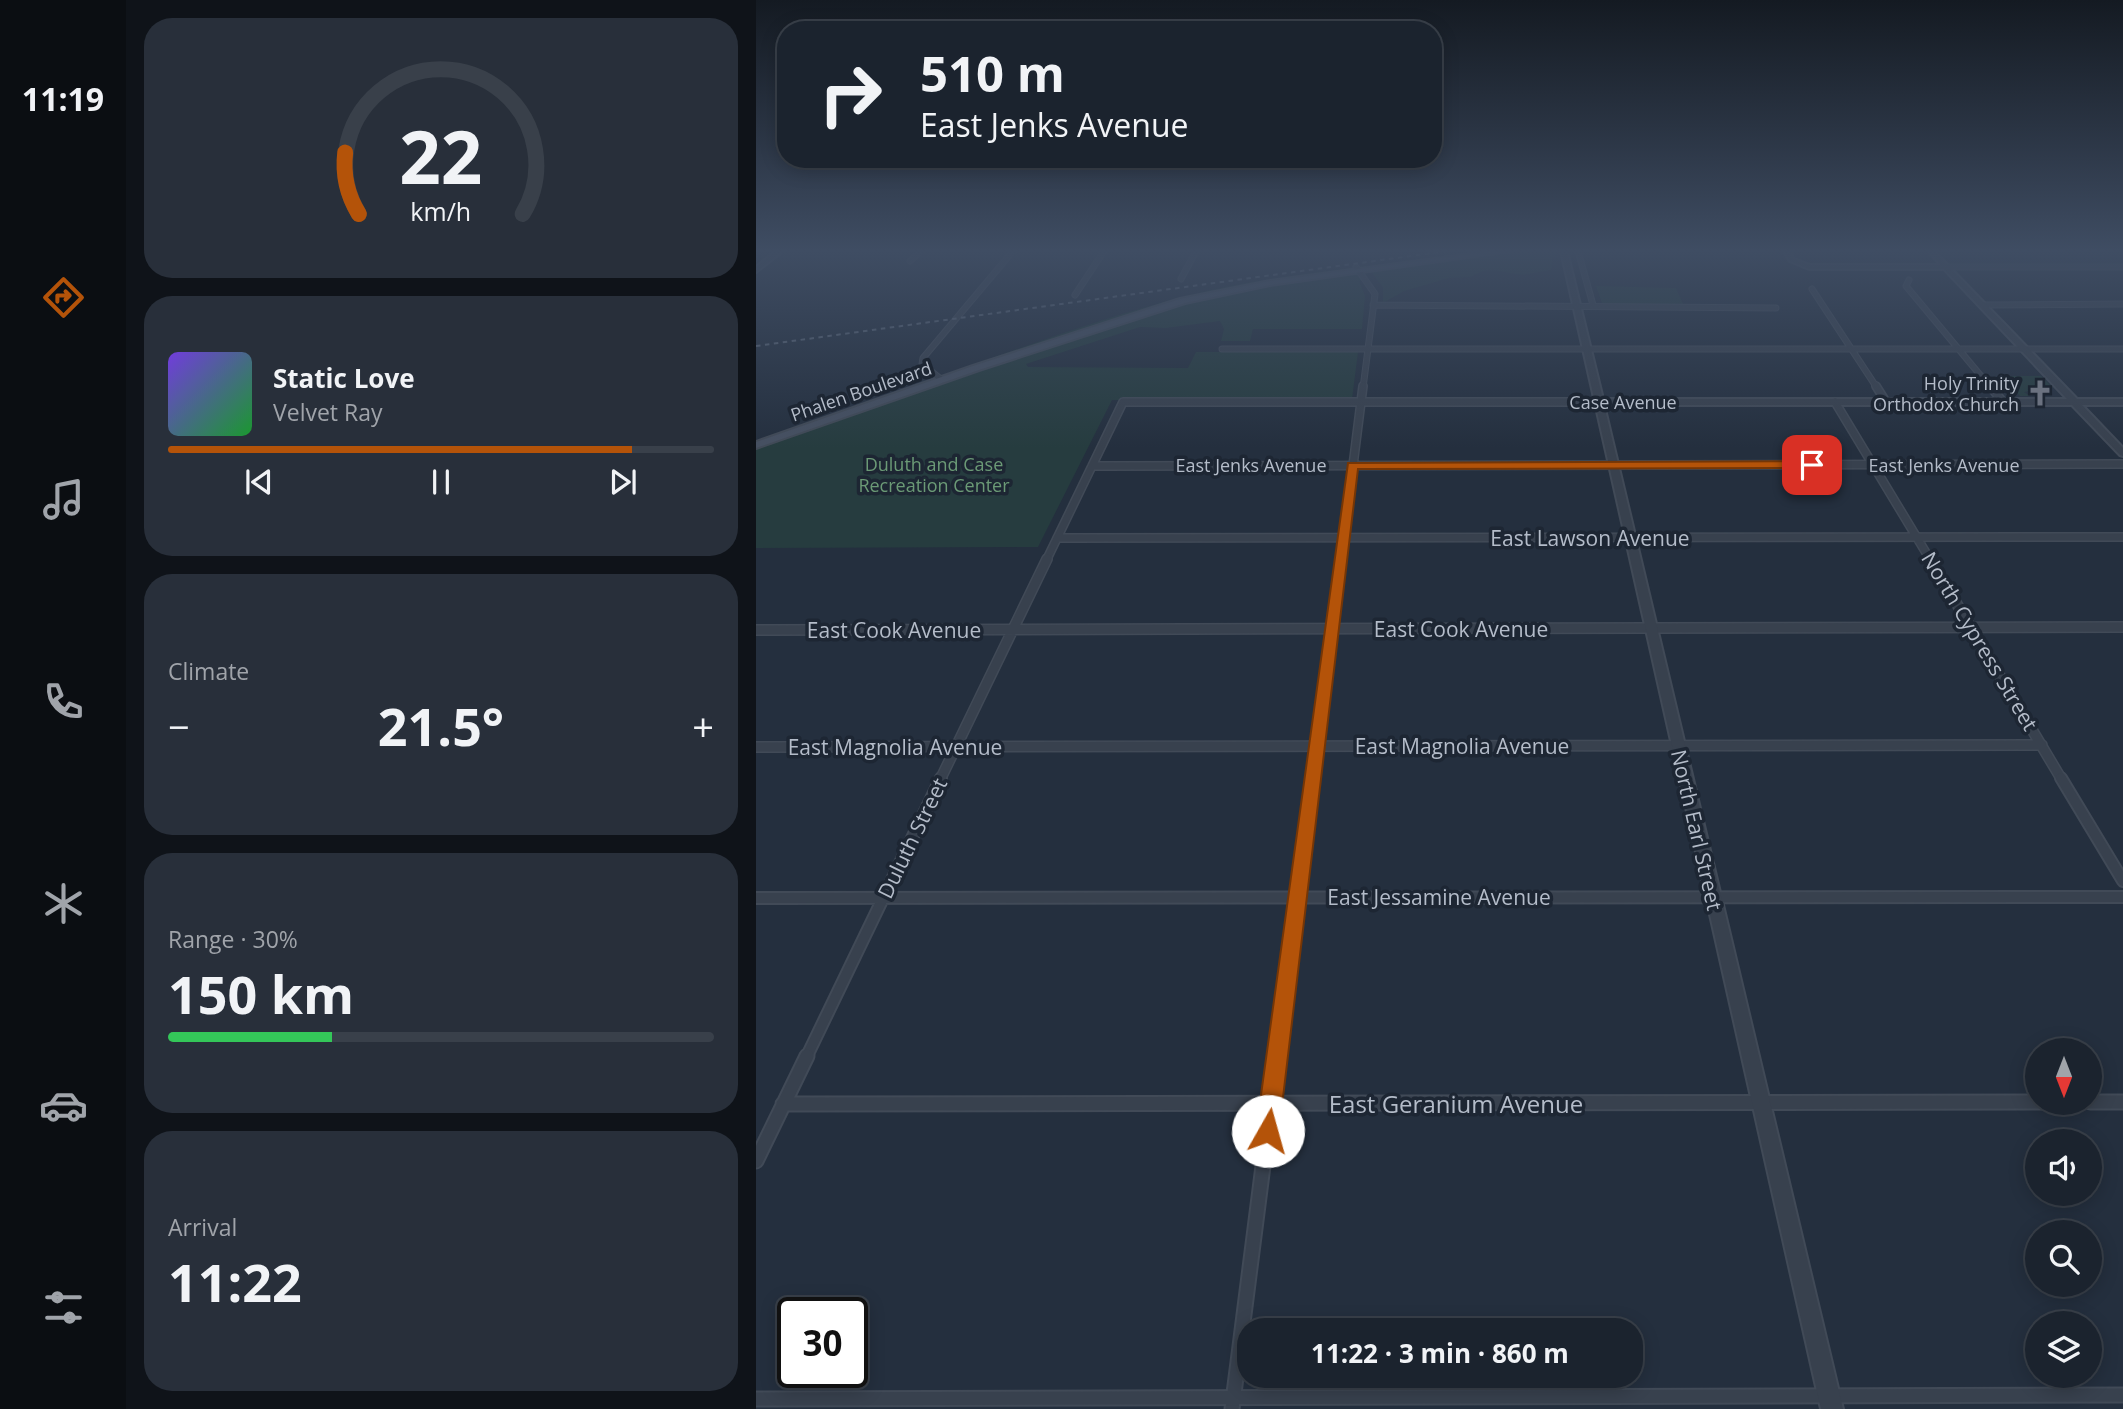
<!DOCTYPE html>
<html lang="en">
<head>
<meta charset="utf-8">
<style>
	body { margin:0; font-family:"Open Sans",sans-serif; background:#282f3a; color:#f1f3f6; height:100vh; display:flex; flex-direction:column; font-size:26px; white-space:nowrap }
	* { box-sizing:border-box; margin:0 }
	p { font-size:23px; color:#a0a4aa }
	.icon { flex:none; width:38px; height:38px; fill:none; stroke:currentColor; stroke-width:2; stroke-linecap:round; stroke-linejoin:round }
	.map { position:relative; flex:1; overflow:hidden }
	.panel { display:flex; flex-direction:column; gap:18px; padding:18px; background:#0f1319; width:630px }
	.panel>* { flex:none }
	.top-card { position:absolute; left:21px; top:21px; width:665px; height:147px; border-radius:28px; box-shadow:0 4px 18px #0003,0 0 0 2px #39404a; background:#1b232e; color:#f1f3f6; overflow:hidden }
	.needle { width:46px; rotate:180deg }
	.controls { position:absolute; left:1269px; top:1038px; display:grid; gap:14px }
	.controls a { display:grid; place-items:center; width:77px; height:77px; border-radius:50%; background:#1b232e; box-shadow:0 4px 18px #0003,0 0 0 2px #39404a; font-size:35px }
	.speed { position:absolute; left:21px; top:1297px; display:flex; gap:14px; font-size:35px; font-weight:700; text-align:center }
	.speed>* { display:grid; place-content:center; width:91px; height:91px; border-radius:50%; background:#1b232e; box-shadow:0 4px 18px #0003,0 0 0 2px #39404a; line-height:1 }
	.speed .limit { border:4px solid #111; border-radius:10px; background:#fff; color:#111 }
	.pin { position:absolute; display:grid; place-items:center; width:60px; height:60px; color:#fff; margin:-30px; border-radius:14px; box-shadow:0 4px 10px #0006 }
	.me { position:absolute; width:77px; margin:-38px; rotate:7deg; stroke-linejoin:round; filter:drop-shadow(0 0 5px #0008) }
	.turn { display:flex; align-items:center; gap:24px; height:147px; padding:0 28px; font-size:32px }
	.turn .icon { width:91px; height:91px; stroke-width:2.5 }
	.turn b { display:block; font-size:49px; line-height:60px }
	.big { font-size:52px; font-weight:700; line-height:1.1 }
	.panel .widget { flex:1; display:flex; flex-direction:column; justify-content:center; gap:10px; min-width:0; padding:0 24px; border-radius:28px; background:#282f3a }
	.panel .dial { align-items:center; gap:0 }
	.dial svg { height:182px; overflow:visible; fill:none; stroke:#39404a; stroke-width:7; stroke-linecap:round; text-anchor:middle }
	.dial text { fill:#f1f3f6; stroke:none }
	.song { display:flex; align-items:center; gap:21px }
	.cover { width:84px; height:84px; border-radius:10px; background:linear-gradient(135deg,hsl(260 70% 55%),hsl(130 70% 35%)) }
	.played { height:7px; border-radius:4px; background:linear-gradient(90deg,#b45309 85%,#39404a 85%) }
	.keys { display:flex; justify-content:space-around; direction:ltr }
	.heat { display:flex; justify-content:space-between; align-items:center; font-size:38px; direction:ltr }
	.charge { height:10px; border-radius:5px; background:linear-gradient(90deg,#34c759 30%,#39404a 0) }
	.trip { position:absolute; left:481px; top:1318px; width:406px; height:70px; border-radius:28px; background:#1b232e; box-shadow:0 4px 18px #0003,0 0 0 2px #39404a; font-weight:700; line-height:70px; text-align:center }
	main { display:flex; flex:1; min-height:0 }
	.tab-bar { display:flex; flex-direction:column; width:126px; justify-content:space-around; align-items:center; background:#0b0e12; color:#a0a4aa }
	.tab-bar .icon { width:49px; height:49px }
	.tab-bar .current { color:#b45309 }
	.tab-bar b { font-size:32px; color:#f1f3f6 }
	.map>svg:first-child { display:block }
	.green { fill:#263c3f }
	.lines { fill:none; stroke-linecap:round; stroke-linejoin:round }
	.minor-far4-casing { stroke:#414a57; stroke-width:7 }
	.minor-far3-casing { stroke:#414a57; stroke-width:10 }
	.minor-far2-casing { stroke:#414a57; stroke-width:12 }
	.minor-far1-casing { stroke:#414a57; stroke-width:14 }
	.minor-casing { stroke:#414a57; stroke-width:17 }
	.tertiary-casing { stroke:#414a57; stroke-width:4 }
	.secondary-casing { stroke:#414a57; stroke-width:4 }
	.minor-far4 { stroke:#38414e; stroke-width:5 }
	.minor-far3 { stroke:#38414e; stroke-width:7 }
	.minor-far2 { stroke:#38414e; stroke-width:9 }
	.minor-far1 { stroke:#38414e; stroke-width:10 }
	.minor { stroke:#38414e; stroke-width:13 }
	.tertiary { fill:#38414e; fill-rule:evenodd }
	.secondary { fill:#465061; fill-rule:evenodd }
	.rail { stroke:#5a6575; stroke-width:2; stroke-dasharray:4.5 4.5; stroke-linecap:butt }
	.route { fill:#b45309; stroke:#753606; stroke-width:2 }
	.labels { text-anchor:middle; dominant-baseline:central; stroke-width:7; stroke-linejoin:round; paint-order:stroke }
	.far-poi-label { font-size:18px; fill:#b4bcc9; stroke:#1d2633; text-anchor:end }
	.far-street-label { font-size:18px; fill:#b4bcc9; stroke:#1d2633 }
	.far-park-label { font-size:18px; fill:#6b9a76; stroke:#1d2633 }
	.street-label { font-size:21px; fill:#b4bcc9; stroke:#1d2633 }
	.near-street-label { font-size:24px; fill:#b4bcc9; stroke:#1d2633 }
</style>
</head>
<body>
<main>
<nav class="tab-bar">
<b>11:19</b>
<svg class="icon current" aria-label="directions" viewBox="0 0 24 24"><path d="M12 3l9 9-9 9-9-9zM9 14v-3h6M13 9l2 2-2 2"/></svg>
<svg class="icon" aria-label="music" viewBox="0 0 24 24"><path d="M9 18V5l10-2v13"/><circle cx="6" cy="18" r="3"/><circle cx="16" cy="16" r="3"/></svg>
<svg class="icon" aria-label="phone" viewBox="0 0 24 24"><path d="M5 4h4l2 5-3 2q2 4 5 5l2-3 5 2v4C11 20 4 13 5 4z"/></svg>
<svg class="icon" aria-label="climate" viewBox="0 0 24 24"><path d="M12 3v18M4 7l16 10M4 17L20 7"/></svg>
<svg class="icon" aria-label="car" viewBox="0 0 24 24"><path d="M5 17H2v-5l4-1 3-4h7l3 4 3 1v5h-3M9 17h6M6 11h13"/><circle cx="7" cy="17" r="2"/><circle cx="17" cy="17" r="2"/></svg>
<svg class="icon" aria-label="filters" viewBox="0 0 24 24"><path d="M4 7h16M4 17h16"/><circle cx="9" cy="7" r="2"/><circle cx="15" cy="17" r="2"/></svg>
</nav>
<section class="panel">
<div class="widget dial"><svg viewBox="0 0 100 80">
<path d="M14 69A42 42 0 1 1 86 69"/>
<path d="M14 69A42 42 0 0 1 8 42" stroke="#b45309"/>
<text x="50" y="56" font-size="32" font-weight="700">22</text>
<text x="50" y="72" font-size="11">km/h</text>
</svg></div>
<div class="widget">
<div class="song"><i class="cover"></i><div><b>Static Love</b><p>Velvet Ray</p></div></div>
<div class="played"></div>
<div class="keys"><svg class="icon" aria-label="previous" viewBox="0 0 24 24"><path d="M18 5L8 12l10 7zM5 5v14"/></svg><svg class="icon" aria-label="pause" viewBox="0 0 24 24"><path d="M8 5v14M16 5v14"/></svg><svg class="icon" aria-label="next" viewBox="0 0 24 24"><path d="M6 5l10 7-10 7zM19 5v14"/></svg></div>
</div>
<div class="widget"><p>Climate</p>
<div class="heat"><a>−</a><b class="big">21.5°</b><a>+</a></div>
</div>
<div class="widget"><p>Range · 30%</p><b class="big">150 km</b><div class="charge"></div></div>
<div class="widget"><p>Arrival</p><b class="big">11:22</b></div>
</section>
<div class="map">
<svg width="1367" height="1409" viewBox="0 0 1367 1409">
	<rect width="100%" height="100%" fill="#242f3e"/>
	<path class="green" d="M 762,251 L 801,251 L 802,255 L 797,255 L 795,270 L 767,275 L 737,270 L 727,271 L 714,277 L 693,278 L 648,291 L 627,303 L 627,288 L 615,271 Z
		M 600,267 L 603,271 L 458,293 L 186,380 L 181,377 C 264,349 346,317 431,296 C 486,281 543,275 600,267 Z
		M 594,274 L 603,275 L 607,280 L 603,281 L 609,296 L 606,329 L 497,329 L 494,341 L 465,341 L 468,329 L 464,321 L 410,328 L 384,327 L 270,364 L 272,367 L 432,368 L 440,352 L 602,352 L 596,399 L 356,400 L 282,547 L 0,548 L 0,448 L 422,304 L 503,287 Z
		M 840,286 L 920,288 L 928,306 L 846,303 Z
		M 1246,376 L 1285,376 L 1297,388 L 1268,392 L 1274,396 L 1296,396 L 1264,396 Z"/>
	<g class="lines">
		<g class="minor-far4-casing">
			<path id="minor-far4" d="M 822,251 L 837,305
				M 154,261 L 165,251
				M 600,267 L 619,294 L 607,388
				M 1190,267 L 1367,267
				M 425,279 L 440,251
				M 1153,280 L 1150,286 L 1235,388
				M 1056,289 L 1121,388
				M 319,295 L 348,251
				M 617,305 L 1020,308
				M 1226,305 L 1367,304
				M 466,349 L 1367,349
				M 186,380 L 166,364 L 167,358 L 257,251"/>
		</g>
		<g class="minor-far3-casing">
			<path id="minor-far3" d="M 1120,386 L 1130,402
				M 1234,386 L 1247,402
				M 1079,402 L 1175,561
				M 336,466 L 1367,464
				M 301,538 L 1367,537
				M 290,561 L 367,402 L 843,402
				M 585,561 L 607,386"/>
		</g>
		<g class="minor-far2-casing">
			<path id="minor-far2" d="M 1174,559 L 1306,780
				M 0,630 L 1367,627
				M 0,747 L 1286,745
				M 184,780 L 291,559
				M 557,780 L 585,559"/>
		</g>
		<g class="minor-far1-casing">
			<path id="minor-far1" d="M 1305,778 L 1367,881
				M 0,898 L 1367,897
				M 50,1058 L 185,778
				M 521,1058 L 557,778"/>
		</g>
		<g class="minor-casing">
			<path id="minor" d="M 1334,1102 L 1367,1102
				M 27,1104 L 1289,1102
				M 0,1161 L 51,1056
				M 0,1399 L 1367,1395
				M 476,1409 L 521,1056"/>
		</g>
		<g class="tertiary-casing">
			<path id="tertiary" d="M 20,251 L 27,251 L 0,272 L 0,267 Z
				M 805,251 L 811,251 L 847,399 L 1311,399 L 1188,269 L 1053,269 L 1034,261 L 1027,251 L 1033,251 L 1038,259 L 1054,265 L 1185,265 L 1172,251 L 1178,251 L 1321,399 L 1367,399 L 1367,405 L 1326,405 L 1367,448 L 1367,456 L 1364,455 L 1316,405 L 848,405 L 1087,1409 L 1065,1409 Z"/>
		</g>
		<g class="secondary-casing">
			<path id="secondary" d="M 738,251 L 754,251 L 514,285 L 429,303 L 223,370 L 0,448 L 0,442 L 217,366 L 424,299 L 514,281 Z"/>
		</g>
		<use href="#minor-far4" class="minor-far4"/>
		<use href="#minor-far3" class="minor-far3"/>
		<use href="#minor-far2" class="minor-far2"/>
		<use href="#minor-far1" class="minor-far1"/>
		<use href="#minor" class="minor"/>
		<use href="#tertiary" class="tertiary"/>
		<use href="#secondary" class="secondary"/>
		<path class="rail" d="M 0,346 L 691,251"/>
	</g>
	<linearGradient id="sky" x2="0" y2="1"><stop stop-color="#141a22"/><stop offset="0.56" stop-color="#3f4d63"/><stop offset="1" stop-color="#3f4d63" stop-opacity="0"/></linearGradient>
	<rect width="1367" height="448" fill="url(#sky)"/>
	<path class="route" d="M 1056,461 L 1060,462 L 1060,468 L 602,469 L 523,1131 L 520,1139 L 512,1143 L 504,1139 L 500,1131 L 592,463 Z"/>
	<defs>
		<g id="church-bare" transform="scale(2.1)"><path d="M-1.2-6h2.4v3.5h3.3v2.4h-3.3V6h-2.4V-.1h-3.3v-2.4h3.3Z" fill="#6b7280" stroke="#1d2633" stroke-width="2.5" paint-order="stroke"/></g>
	</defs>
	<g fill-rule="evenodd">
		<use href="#church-bare" x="1284" y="393"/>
	</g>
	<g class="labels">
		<g class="far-poi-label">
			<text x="1263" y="383">Holy Trinity<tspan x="1263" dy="21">Orthodox Church</tspan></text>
		</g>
		<g class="far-street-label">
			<text transform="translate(105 391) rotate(-19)">Phalen Boulevard</text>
			<text x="867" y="402">Case Avenue</text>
			<text x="495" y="465">East Jenks Avenue</text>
			<text x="1188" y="465">East Jenks Avenue</text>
		</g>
		<g class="far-park-label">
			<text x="178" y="464">Duluth and Case<tspan x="178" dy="21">Recreation Center</tspan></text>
		</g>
		<g class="street-label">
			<text x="834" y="538">East Lawson Avenue</text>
			<text x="705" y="629">East Cook Avenue</text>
			<text x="138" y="630">East Cook Avenue</text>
			<text transform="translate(1224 641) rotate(59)">North Cypress Street</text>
			<text x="706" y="746">East Magnolia Avenue</text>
			<text x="139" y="747">East Magnolia Avenue</text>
			<text transform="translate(941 830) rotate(77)">North Earl Street</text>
			<text transform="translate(156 838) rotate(-64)">Duluth Street</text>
			<text x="683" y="897">East Jessamine Avenue</text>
		</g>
		<g class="near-street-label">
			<text x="700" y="1103">East Geranium Avenue</text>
		</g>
	</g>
</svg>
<div class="controls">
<a><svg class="needle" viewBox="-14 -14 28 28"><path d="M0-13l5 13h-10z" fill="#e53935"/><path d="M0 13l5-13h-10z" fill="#a0a4aa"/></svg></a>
<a><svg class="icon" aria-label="sound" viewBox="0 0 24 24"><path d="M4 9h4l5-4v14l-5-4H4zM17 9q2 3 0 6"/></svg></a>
<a><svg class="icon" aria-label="search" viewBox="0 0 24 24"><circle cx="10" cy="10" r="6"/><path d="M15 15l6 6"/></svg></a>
<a><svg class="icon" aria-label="layers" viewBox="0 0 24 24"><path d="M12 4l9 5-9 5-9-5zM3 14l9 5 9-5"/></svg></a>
</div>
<div class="speed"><div class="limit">30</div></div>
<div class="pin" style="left:1056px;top:465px;background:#d93025"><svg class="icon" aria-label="arrive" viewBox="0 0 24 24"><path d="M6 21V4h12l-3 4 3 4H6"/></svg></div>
<svg class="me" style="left:512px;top:1131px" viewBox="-20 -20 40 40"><circle r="19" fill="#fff"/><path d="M0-13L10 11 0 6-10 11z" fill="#b45309"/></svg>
<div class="trip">11:22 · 3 min · 860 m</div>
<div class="top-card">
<div class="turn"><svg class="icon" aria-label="right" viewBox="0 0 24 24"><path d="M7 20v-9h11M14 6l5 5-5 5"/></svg><div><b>510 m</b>East Jenks Avenue</div></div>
</div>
</div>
</main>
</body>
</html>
